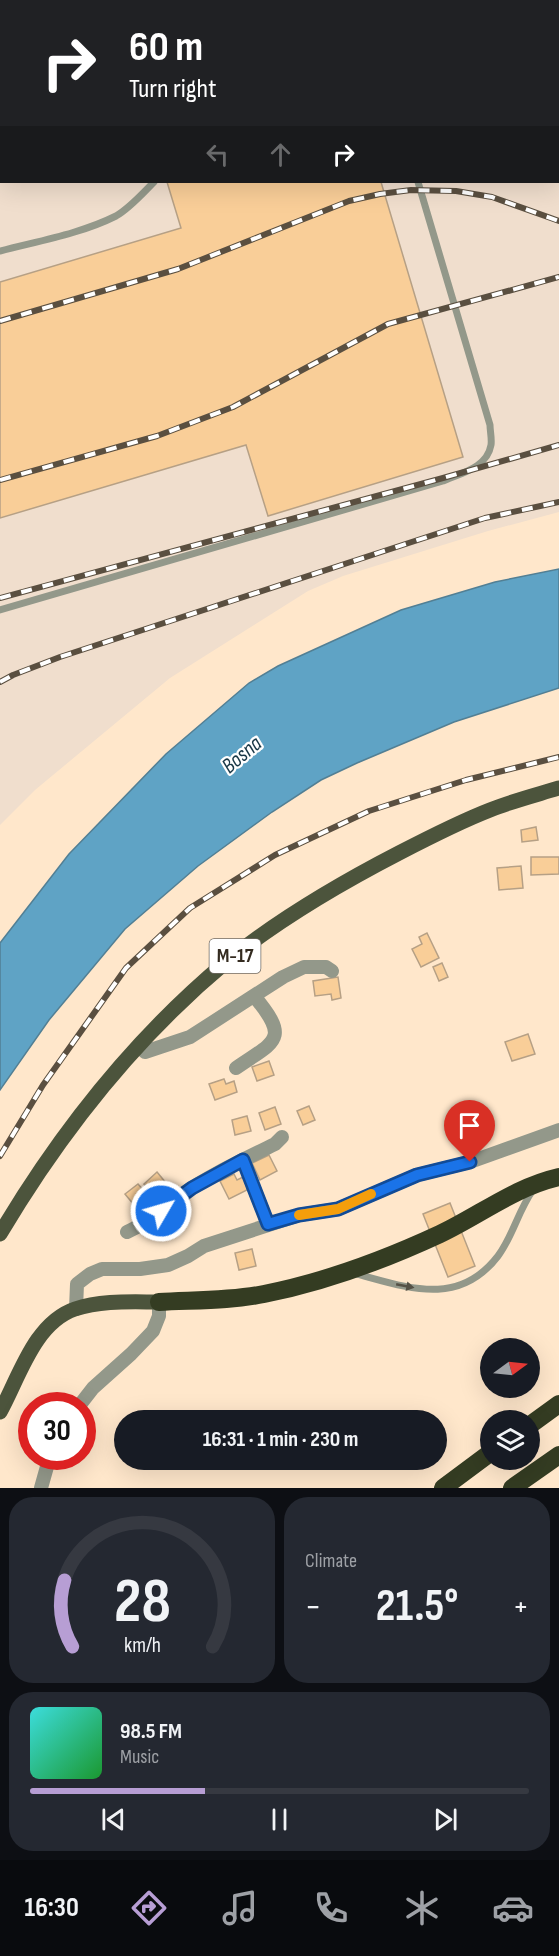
<!DOCTYPE html>
<html lang="en">
<head>
<meta charset="utf-8">
<style>
	body { margin:0; font-family:"Sofia Sans Condensed",sans-serif; background:#242831; color:#f1f3f6; height:100vh; display:flex; flex-direction:column; font-size:22px; white-space:nowrap }
	* { box-sizing:border-box; margin:0 }
	p { font-size:20px; color:#9ea1a6 }
	.icon { flex:none; width:33px; height:33px; fill:none; stroke:currentColor; stroke-width:2; stroke-linecap:round; stroke-linejoin:round }
	.map { position:relative; height:1488px; overflow:hidden }
	.sheet { display:flex; flex-direction:column; gap:9px; padding:9px; background:#0d0f14; flex:1 }
	.sheet>* { flex:none }
	.hud { position:absolute; left:0px; top:0px; width:560px; height:183px; box-shadow:0 6px 24px #0002; background:#202124; color:#fff; overflow:hidden }
	.needle { width:39px; rotate:75deg }
	.tools { position:absolute; left:480px; top:1338px; display:grid; gap:12px }
	.tools a { display:grid; place-items:center; width:60px; height:60px; border-radius:50%; background:#171b24; box-shadow:0 6px 24px #0002; font-size:30px }
	.speed { position:absolute; left:18px; top:1392px; display:flex; gap:12px; font-size:30px; font-weight:700; text-align:center }
	.speed>* { display:grid; place-content:center; width:78px; height:78px; border-radius:50%; background:#171b24; box-shadow:0 6px 24px #0002; line-height:1 }
	.speed .limit { border:9px solid #d22; background:#fff; color:#111 }
	.pin { position:absolute; display:grid; place-items:center; width:51px; height:51px; color:#fff; margin:-62px -26px; border-radius:50% 50% 50% 0; rotate:-45deg; box-shadow:0 0 6px #0007 }
	.pin .icon { rotate:45deg }
	.me { position:absolute; width:66px; margin:-33px; rotate:52deg; stroke-linejoin:round; filter:drop-shadow(0 0 4px #0008) }
	.turn { display:flex; align-items:center; gap:21px; height:126px; padding:0 30px; font-size:27px }
	.turn .icon { width:78px; height:78px; stroke-width:2.5 }
	.turn b { display:block; font-size:42px; line-height:51px }
	.lanes { display:flex; align-items:center; height:57px; padding:0 30px; background:#0003; justify-content:center; gap:30px; direction:ltr }
	.lanes .off { opacity:.35 }
	.big { font-size:45px; font-weight:700; line-height:1.1 }
	.sheet .widget { flex:1; display:flex; flex-direction:column; justify-content:center; gap:9px; min-width:0; padding:0 21px; border-radius:24px; background:#242831 }
	.sheet .dial { align-items:center; gap:0 }
	.dial svg { height:156px; overflow:visible; fill:none; stroke:#363941; stroke-width:7; stroke-linecap:round; text-anchor:middle }
	.dial text { fill:#f1f3f6; stroke:none }
	.song { display:flex; align-items:center; gap:18px }
	.cover { width:72px; height:72px; border-radius:9px; background:linear-gradient(135deg,hsl(180 70% 55%),hsl(130 70% 35%)) }
	.played { height:6px; border-radius:3px; background:linear-gradient(90deg,#b79ed4 35%,#363941 35%) }
	.keys { display:flex; justify-content:space-around; direction:ltr }
	.heat { display:flex; justify-content:space-between; align-items:center; font-size:33px; direction:ltr }
	.sheet .tiles { flex:1; display:grid; gap:9px; grid-template-columns:1fr 1fr }
	.widget:last-child { grid-column:span 2 }
	.trip { position:absolute; left:114px; top:1410px; width:333px; height:60px; border-radius:30px; background:#171b24; box-shadow:0 6px 24px #0002; font-weight:700; line-height:60px; text-align:center }
	.menu { display:flex; height:96px; justify-content:space-around; align-items:center; background:#090b0e; color:#9ea1a6 }
	.menu .icon { width:42px; height:42px }
	.menu .current { color:#b79ed4 }
	.menu b { font-size:27px; color:#f1f3f6 }
	.map>svg:first-child { display:block }
	.industrial { fill:#f0decd }
	.water { fill:#5fa3c5; stroke:#527f94; stroke-width:1.5 }
	.lines { fill:none; stroke-linecap:round; stroke-linejoin:round }
	.stream { stroke:#527f94; stroke-width:4 }
	.building { fill:#f9ce98; stroke:#b6a085; stroke-width:1.5 }
	.service { stroke:#93988a; stroke-width:7 }
	.minor { stroke:#93988a; stroke-width:14 }
	.secondary { stroke:#69705c; stroke-width:15 }
	.primary { stroke:#4c543c; stroke-width:15 }
	.motorway { stroke:#343c22; stroke-width:18 }
	.rail-casing { stroke:#5a4f40; stroke-width:6 }
	.rail { stroke:#fff; stroke-width:4; stroke-dasharray:11; stroke-linecap:butt }
	.oneway { fill:#555145 }
	.route-casing { stroke:#114b97; stroke-width:15 }
	.route { stroke:#1a73e8; stroke-width:10 }
	.slow { stroke:#f59e0b; stroke-width:10 }
	.labels { text-anchor:middle; dominant-baseline:central; stroke-width:4.5; stroke-linejoin:round; paint-order:stroke }
	.shield { fill:#fff; stroke:#716b63; stroke-width:1.5 }
	.shield-label { font-size:20px; font-weight:bold; fill:#342b20 }
	.water-label { font-size:22px; font-style:italic; fill:#183746; stroke:#fff }
</style>
</head>
<body>
<div class="map">
<svg width="559" height="1488" viewBox="0 0 559 1488">
	<rect width="100%" height="100%" fill="#ffe7cb"/>
	<path class="industrial" d="M 0,126 L 1,126 L 2,182 L 558,182 L 559,127 L 559,512 L 488,531 L 343,576 L 308,591 L 170,678 L 35,790 L 0,825 Z"/>
	<path class="water" d="M 559,569 L 559,688 L 454,722 L 357,763 L 321,780 L 272,812 L 198,866 L 125,929 L 49,1020 L 0,1090 L 0,943 L 69,854 L 166,754 L 249,683 L 278,666 L 401,610 L 495,582 Z"/>
	<g class="lines">
		<path class="stream" d="M 0,121 L 2,121
			M 558,121 L 559,122"/>
	</g>
	<path class="building" d="M 167,182 L 381,182 L 463,457 L 268,516 L 246,445 L 0,518 L 0,282 L 181,228 Z
		M 536,827 L 538,840 L 522,842 L 521,830 Z
		M 531,857 L 559,857 L 559,874 L 531,875 Z
		M 521,866 L 523,888 L 499,890 L 497,868 Z
		M 427,933 L 439,958 L 421,967 L 412,949 L 422,944 L 419,937 Z
		M 442,963 L 448,977 L 439,981 L 433,967 Z
		M 338,977 L 341,998 L 332,1000 L 331,994 L 315,996 L 313,981 Z
		M 528,1034 L 535,1054 L 512,1061 L 505,1042 Z
		M 269,1061 L 274,1075 L 257,1081 L 252,1067 Z
		M 224,1079 L 226,1084 L 234,1081 L 237,1092 L 215,1100 L 209,1084 Z
		M 309,1106 L 315,1120 L 303,1125 L 297,1111 Z
		M 275,1107 L 281,1124 L 265,1130 L 259,1113 Z
		M 247,1116 L 251,1131 L 235,1135 L 232,1120 Z
		M 269,1155 L 277,1171 L 260,1180 L 252,1163 Z
		M 157,1172 L 166,1183 L 153,1194 L 144,1184 Z
		M 234,1174 L 237,1180 L 243,1177 L 249,1189 L 229,1199 L 220,1181 Z
		M 169,1183 L 176,1191 L 168,1198 L 160,1189 Z
		M 138,1184 L 152,1200 L 139,1211 L 125,1194 Z
		M 450,1203 L 475,1266 L 448,1277 L 423,1214 Z
		M 252,1249 L 256,1266 L 239,1270 L 235,1253 Z"/>
	<g class="lines">
		<path class="service" d="M 0,139 L 2,139
			M 0,251 C 38,241 80,234 116,216 C 130,208 143,193 154,182
			M 0,610 L 443,481 C 461,473 487,468 491,445 C 492,439 490,431 490,425 L 418,182
			M 357,1274 C 409,1288 459,1307 498,1256 C 513,1236 518,1211 533,1190"/>
		<path class="minor" d="M 147,0 L 150,2
			M 0,46 L 2,45
			M 139,1046 L 145,1052 L 190,1037 L 283,977 L 304,967 L 326,967 L 332,971
			M 236,1068 C 275,1041 291,1040 254,996
			M 243,1160 L 268,1224
			M 127,1232 C 148,1223 163,1208 181,1195 C 210,1175 243,1160 275,1144 L 282,1137
			M 76,1309 L 77,1284 L 90,1274 L 102,1269 L 140,1269 L 168,1265 L 188,1256 L 204,1246 L 299,1215 L 338,1209 L 417,1175 L 470,1162 L 559,1130
			M 79,1406 L 93,1388 L 131,1354 L 153,1331 L 159,1316 L 159,1302
			M 41,1488 L 50,1456"/>
		<path class="secondary" d="M 330,0 L 338,2
			M 558,33 L 559,34"/>
		<path class="primary" d="M 0,1234 C 60,1133 135,1038 226,962 C 279,919 339,884 399,853 C 428,838 459,822 490,810 C 512,801 536,795 559,788
			M 0,1412 C 19,1378 34,1323 75,1309 C 101,1300 132,1302 159,1302"/>
		<path class="motorway" d="M 159,1302 C 193,1300 230,1301 264,1294 C 325,1282 384,1260 440,1234 C 480,1215 515,1187 559,1177
			M 530,1425 L 559,1404
			M 443,1488 L 490,1453
			M 512,1488 L 559,1455"/>
		<g class="rail-casing">
			<path id="rail" d="M 0,321 L 178,269 L 349,201 L 380,194 L 411,190 L 456,191 L 492,197 L 559,221
				M 0,480 L 157,436 L 233,407 L 388,324 L 559,277
				M 0,598 L 443,478 L 559,445
				M 0,682 L 13,675 L 60,657 L 485,518 L 559,502
				M 0,1156 L 43,1085 L 126,968 L 190,908 L 275,855 L 369,811 L 466,780 L 559,757"/>
		</g>
		<use href="#rail" class="rail"/>
	</g>
	<defs><path id="oneway-solid" d="M-6-.8H1V-3.2L6.5 0L1 3.2V.8H-6Z" transform="scale(1.5)"/></defs>
	<use class="oneway" href="#oneway-solid" transform="translate(405 1286) rotate(11)"/>
	<g class="lines">
		<g class="route-casing">
			<path id="route" d="M 161,1211 L 192,1188 L 243,1160 L 268,1224 L 299,1215 L 338,1209 L 417,1175 L 470,1162"/>
		</g>
		<use href="#route" class="route"/>
		<path class="slow" d="M 299,1215 L 338,1209 L 371,1194"/>
	</g>
	<g class="labels">
		<rect class="shield" x="209.5" y="939" width="51" height="34" rx="4.5"/>
		<g class="shield-label">
			<text x="235" y="956">M-17</text>
		</g>
		<g class="water-label">
			<text transform="translate(242 755) rotate(-40)">Bosna</text>
		</g>
	</g>
</svg>
<div class="tools">
<a><svg class="needle" viewBox="-14 -14 28 28"><path d="M0-13l5 13h-10z" fill="#e53935"/><path d="M0 13l5-13h-10z" fill="#9ea1a6"/></svg></a>
<a><svg class="icon" aria-label="layers" viewBox="0 0 24 24"><path d="M12 4l9 5-9 5-9-5zM3 14l9 5 9-5"/></svg></a>
</div>
<div class="speed"><div class="limit">30</div></div>
<div class="pin" style="left:470px;top:1162px;background:#d93025"><svg class="icon" aria-label="arrive" viewBox="0 0 24 24"><path d="M6 21V4h12l-3 4 3 4H6"/></svg></div>
<svg class="me" style="left:161px;top:1211px" viewBox="-20 -20 40 40"><circle r="17" fill="#1a73e8" stroke="#fff" stroke-width="3"/><path d="M0-11L8 9 0 5-8 9z" fill="#fff"/></svg>
<div class="trip">16:31 · 1 min · 230 m</div>
<div class="hud">
<div class="turn"><svg class="icon" aria-label="right" viewBox="0 0 24 24"><path d="M7 20v-9h11M14 6l5 5-5 5"/></svg><div><b>60 m</b>Turn right</div></div>
<div class="lanes"><svg class="icon off" aria-label="left" viewBox="0 0 24 24"><path d="M17 20v-9H6M10 6l-5 5 5 5"/></svg><svg class="icon off" aria-label="ahead" viewBox="0 0 24 24"><path d="M12 20V5M6 11l6-6 6 6"/></svg><svg class="icon" aria-label="right" viewBox="0 0 24 24"><path d="M7 20v-9h11M14 6l5 5-5 5"/></svg></div>
</div>
</div>
<section class="sheet">
<div class="tiles">
<div class="widget dial"><svg viewBox="0 0 100 80">
<path d="M14 69A42 42 0 1 1 86 69"/>
<path d="M14 69A42 42 0 0 1 10 35" stroke="#b79ed4"/>
<text x="50" y="56" font-size="32" font-weight="700">28</text>
<text x="50" y="72" font-size="11">km/h</text>
</svg></div>
<div class="widget"><p>Climate</p>
<div class="heat"><a>−</a><b class="big">21.5°</b><a>+</a></div>
</div>
<div class="widget">
<div class="song"><i class="cover"></i><div><b>98.5 FM</b><p>Music</p></div></div>
<div class="played"></div>
<div class="keys"><svg class="icon" aria-label="previous" viewBox="0 0 24 24"><path d="M18 5L8 12l10 7zM5 5v14"/></svg><svg class="icon" aria-label="pause" viewBox="0 0 24 24"><path d="M8 5v14M16 5v14"/></svg><svg class="icon" aria-label="next" viewBox="0 0 24 24"><path d="M6 5l10 7-10 7zM19 5v14"/></svg></div>
</div>
</div>
</section>
<nav class="menu">
<b>16:30</b>
<svg class="icon current" aria-label="directions" viewBox="0 0 24 24"><path d="M12 3l9 9-9 9-9-9zM9 14v-3h6M13 9l2 2-2 2"/></svg>
<svg class="icon" aria-label="music" viewBox="0 0 24 24"><path d="M9 18V5l10-2v13"/><circle cx="6" cy="18" r="3"/><circle cx="16" cy="16" r="3"/></svg>
<svg class="icon" aria-label="phone" viewBox="0 0 24 24"><path d="M5 4h4l2 5-3 2q2 4 5 5l2-3 5 2v4C11 20 4 13 5 4z"/></svg>
<svg class="icon" aria-label="climate" viewBox="0 0 24 24"><path d="M12 3v18M4 7l16 10M4 17L20 7"/></svg>
<svg class="icon" aria-label="car" viewBox="0 0 24 24"><path d="M5 17H2v-5l4-1 3-4h7l3 4 3 1v5h-3M9 17h6M6 11h13"/><circle cx="7" cy="17" r="2"/><circle cx="17" cy="17" r="2"/></svg>
</nav>
</body>
</html>
